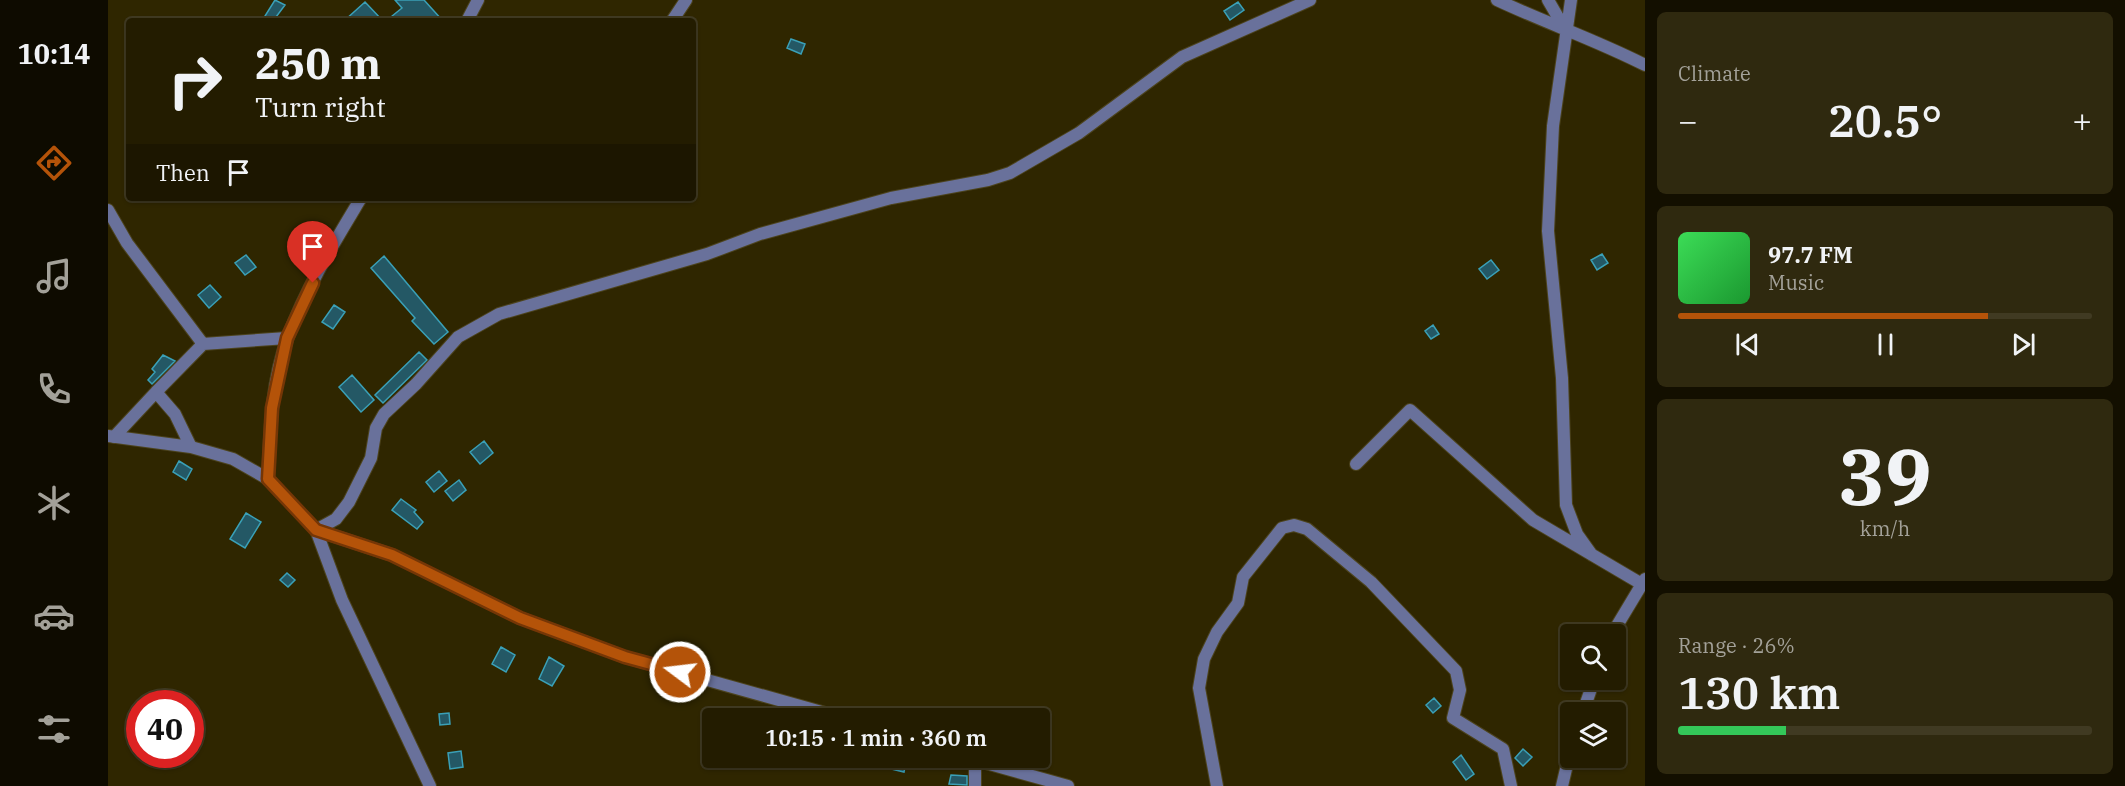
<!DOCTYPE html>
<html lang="en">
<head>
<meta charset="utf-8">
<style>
	body { margin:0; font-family:"IBM Plex Serif",serif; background:#2f290f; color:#f1f3f6; height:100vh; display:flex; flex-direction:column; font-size:22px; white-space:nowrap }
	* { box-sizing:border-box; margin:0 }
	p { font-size:20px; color:#a3a199 }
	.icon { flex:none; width:33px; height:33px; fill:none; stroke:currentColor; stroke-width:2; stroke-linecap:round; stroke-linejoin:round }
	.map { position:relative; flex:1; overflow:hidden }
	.panel { display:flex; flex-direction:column; gap:12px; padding:12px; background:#130f00; width:480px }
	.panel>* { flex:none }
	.top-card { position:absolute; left:18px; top:18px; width:570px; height:183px; border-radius:6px; box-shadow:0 2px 4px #0004,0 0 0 2px #403a22; background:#231c00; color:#f1f3f6; overflow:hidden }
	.tools { position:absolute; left:1452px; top:624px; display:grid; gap:12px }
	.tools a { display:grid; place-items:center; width:66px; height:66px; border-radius:6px; background:#231c00; box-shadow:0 2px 4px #0004,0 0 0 2px #403a22; font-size:30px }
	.speed { position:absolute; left:18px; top:690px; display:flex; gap:12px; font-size:30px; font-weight:700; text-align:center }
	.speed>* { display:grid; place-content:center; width:78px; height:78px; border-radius:50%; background:#231c00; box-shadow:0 2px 4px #0004,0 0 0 2px #403a22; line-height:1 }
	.speed .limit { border:9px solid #d22; background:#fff; color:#111 }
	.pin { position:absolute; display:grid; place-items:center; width:51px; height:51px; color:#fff; margin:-62px -26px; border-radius:50% 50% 50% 0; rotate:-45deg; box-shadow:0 0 6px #0007 }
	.pin .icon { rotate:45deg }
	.me { position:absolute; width:66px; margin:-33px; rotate:285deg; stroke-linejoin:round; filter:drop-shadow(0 0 4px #0008) }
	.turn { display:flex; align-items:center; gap:21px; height:126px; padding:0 30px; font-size:27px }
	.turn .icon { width:78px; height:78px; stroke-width:2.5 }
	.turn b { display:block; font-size:42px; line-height:51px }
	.then { display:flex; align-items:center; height:57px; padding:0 30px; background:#0003; gap:12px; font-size:22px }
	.big { font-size:45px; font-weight:600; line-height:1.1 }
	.panel .card { flex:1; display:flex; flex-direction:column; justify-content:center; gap:9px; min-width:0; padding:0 21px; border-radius:9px; background:#2f290f }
	.panel .dial { align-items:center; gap:0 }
	.dial b { font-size:78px; line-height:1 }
	.song { display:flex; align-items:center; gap:18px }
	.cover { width:72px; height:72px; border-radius:9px; background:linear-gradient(135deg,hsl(130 70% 55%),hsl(130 70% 35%)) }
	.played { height:6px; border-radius:3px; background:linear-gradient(90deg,#b45309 75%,#403a22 75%) }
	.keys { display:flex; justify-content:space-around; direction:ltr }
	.heat { display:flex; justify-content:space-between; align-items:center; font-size:33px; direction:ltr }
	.charge { height:9px; border-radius:4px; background:linear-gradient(90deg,#34c759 26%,#403a22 0) }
	.trip { position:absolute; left:594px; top:708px; width:348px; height:60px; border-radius:6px; background:#231c00; box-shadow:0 2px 4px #0004,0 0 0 2px #403a22; font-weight:600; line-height:60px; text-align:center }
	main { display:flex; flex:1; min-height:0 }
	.menu { display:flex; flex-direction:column; width:108px; justify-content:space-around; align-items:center; background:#0e0b00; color:#a3a199 }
	.menu .icon { width:42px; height:42px }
	.menu .active { color:#b45309 }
	.menu b { font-size:27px; color:#f1f3f6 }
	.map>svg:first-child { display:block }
	.building { fill:#245865; stroke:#3aa0b7; stroke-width:1.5 }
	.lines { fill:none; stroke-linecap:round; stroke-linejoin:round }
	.minor-casing { stroke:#4c431d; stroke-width:14 }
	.tertiary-casing { stroke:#4c431d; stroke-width:14 }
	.minor { stroke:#69719b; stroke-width:12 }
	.tertiary { stroke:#69719b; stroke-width:12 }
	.route-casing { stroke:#753606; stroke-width:15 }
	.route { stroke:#b45309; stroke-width:10 }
</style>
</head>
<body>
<main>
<nav class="menu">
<b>10:14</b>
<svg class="icon active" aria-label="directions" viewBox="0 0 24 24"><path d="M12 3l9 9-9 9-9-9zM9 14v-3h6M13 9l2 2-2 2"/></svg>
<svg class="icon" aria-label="music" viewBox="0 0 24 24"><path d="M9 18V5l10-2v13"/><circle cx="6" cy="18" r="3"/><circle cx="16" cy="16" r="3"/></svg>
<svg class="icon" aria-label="phone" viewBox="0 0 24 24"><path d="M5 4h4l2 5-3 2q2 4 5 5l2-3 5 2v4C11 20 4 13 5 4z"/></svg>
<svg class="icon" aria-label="climate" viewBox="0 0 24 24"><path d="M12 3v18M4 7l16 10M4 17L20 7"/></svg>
<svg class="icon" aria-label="car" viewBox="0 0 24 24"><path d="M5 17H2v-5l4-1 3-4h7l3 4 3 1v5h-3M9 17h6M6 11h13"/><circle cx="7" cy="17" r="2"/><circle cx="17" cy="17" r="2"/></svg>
<svg class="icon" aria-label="filters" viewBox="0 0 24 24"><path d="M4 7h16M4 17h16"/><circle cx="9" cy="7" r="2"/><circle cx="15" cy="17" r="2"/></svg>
</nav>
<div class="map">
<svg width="1537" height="786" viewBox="0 0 1537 786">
	<rect width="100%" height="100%" fill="#2f2600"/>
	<path class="building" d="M 167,0 L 177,5 L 165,21 L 157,16 Z
		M 287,0 L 316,0 L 335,21 L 278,21 L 294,8 Z
		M 257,2 L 275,21 L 236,21 Z
		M 1130,2 L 1136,10 L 1122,20 L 1116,11 Z
		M 683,39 L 697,44 L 693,54 L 679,48 Z
		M 1494,254 L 1500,263 L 1489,270 L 1483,260 Z
		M 138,255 L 148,267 L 137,275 L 127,263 Z
		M 276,256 L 340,332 L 326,344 L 304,321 L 307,318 L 263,268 Z
		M 1383,260 L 1391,270 L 1379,279 L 1371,269 Z
		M 102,285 L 113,297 L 101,308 L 90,295 Z
		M 226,305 L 237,312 L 225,329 L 214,322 Z
		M 1325,325 L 1331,334 L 1323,339 L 1317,331 Z
		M 311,352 L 319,360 L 275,403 L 267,395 Z
		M 55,355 L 67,361 L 44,384 L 40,380 L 47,372 L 44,369 Z
		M 244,375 L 266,400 L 253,412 L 231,387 Z
		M 376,441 L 385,453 L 372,464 L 362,452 Z
		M 71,461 L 84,469 L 78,480 L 65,472 Z
		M 331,471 L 339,481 L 326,492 L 318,482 Z
		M 351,480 L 358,490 L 345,501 L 337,491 Z
		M 293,499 L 308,510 L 306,512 L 315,522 L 309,529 L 284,510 Z
		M 138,513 L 153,522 L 137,548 L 122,539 Z
		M 179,573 L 187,580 L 180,587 L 172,580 Z
		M 393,647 L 407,655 L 398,672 L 384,664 Z
		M 441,657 L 456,666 L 444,686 L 431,679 Z
		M 1326,698 L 1333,706 L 1325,713 L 1318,705 Z
		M 341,713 L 342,724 L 332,725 L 331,714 Z
		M 1415,749 L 1424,757 L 1415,766 L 1407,758 Z
		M 353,751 L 355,767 L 342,769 L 340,753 Z
		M 1353,755 L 1366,774 L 1358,780 L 1345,762 Z
		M 786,759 L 798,762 L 796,772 L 783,769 Z
		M 843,775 L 859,776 L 859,785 L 841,784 Z"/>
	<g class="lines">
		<g class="minor-casing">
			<path id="minor" d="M 1389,0 C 1438,23 1488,40 1537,65
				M 1440,0 L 1458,31
				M 1463,0 L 1445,126 L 1440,231 L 1454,378 L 1458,505 L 1469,534 L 1484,555
				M 564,21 L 578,0
				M 0,210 L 19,243 L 95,344
				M 48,392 L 95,344 L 179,338
				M 0,436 L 83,447 L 125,459 L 160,479
				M 6,437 L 48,392 L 67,414 L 83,447
				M 1248,464 L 1302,410 L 1425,520 L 1532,583
				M 208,530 L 228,519 L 241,502 L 263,458 L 268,428 L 276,414 L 308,384 L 350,337 L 391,314 L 599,254 L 652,234 L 783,198 L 880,180 L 902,173 L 971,133 L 1074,57 L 1202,0
				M 1504,634 L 1537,579
				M 1475,712 L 1486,680
				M 867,759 L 867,786
				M 1109,786 L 1091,688 L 1096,659 L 1109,632 L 1130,603 L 1135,577 L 1174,528 L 1186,525 L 1199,529 L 1263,582 L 1348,671 L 1352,690 L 1345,718 L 1395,749 L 1403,786
				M 1454,786 L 1462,752"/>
		</g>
		<g class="tertiary-casing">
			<path id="tertiary" d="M 359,21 L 370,0
				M 253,198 C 226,243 198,288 180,337 C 163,382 162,432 160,479 L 208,530 L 234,600 L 322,786
				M 208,530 L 284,555 L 412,618 L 517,657 L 735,718
				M 860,758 L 960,786"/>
		</g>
		<use href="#minor" class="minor"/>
		<use href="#tertiary" class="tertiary"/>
	</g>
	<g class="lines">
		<g class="route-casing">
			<path id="route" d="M 205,283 L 179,338 L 164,408 L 160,479 L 208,530 L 284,555 L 412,618 L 517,657 L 572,672"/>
		</g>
		<use href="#route" class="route"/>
	</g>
</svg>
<div class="tools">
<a><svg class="icon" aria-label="search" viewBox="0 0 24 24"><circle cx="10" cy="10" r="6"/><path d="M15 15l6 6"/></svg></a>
<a><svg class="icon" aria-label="layers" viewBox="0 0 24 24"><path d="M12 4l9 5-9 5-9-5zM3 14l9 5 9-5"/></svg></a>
</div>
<div class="speed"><div class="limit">40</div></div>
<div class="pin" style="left:205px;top:283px;background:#d93025"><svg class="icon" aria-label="arrive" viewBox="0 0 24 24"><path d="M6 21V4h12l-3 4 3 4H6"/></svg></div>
<svg class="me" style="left:572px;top:672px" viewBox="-20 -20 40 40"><circle r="17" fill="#b45309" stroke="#fff" stroke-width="3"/><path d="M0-11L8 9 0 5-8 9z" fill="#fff"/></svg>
<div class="trip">10:15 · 1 min · 360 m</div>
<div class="top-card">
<div class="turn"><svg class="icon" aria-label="right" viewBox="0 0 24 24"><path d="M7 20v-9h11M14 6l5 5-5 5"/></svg><div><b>250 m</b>Turn right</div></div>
<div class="then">Then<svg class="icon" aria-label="arrive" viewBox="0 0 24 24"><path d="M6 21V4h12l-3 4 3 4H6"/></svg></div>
</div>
</div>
<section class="panel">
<div class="card"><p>Climate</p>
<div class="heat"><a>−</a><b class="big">20.5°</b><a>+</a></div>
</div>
<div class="card">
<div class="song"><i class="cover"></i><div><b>97.7 FM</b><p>Music</p></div></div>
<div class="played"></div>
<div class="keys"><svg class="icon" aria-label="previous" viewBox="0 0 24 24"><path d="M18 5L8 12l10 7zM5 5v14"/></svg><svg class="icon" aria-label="pause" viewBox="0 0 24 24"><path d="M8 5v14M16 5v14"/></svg><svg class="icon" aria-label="next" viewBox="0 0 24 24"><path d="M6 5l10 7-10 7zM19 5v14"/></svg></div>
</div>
<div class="card dial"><b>39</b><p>km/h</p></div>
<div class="card"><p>Range · 26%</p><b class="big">130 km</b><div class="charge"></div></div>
</section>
</main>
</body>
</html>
